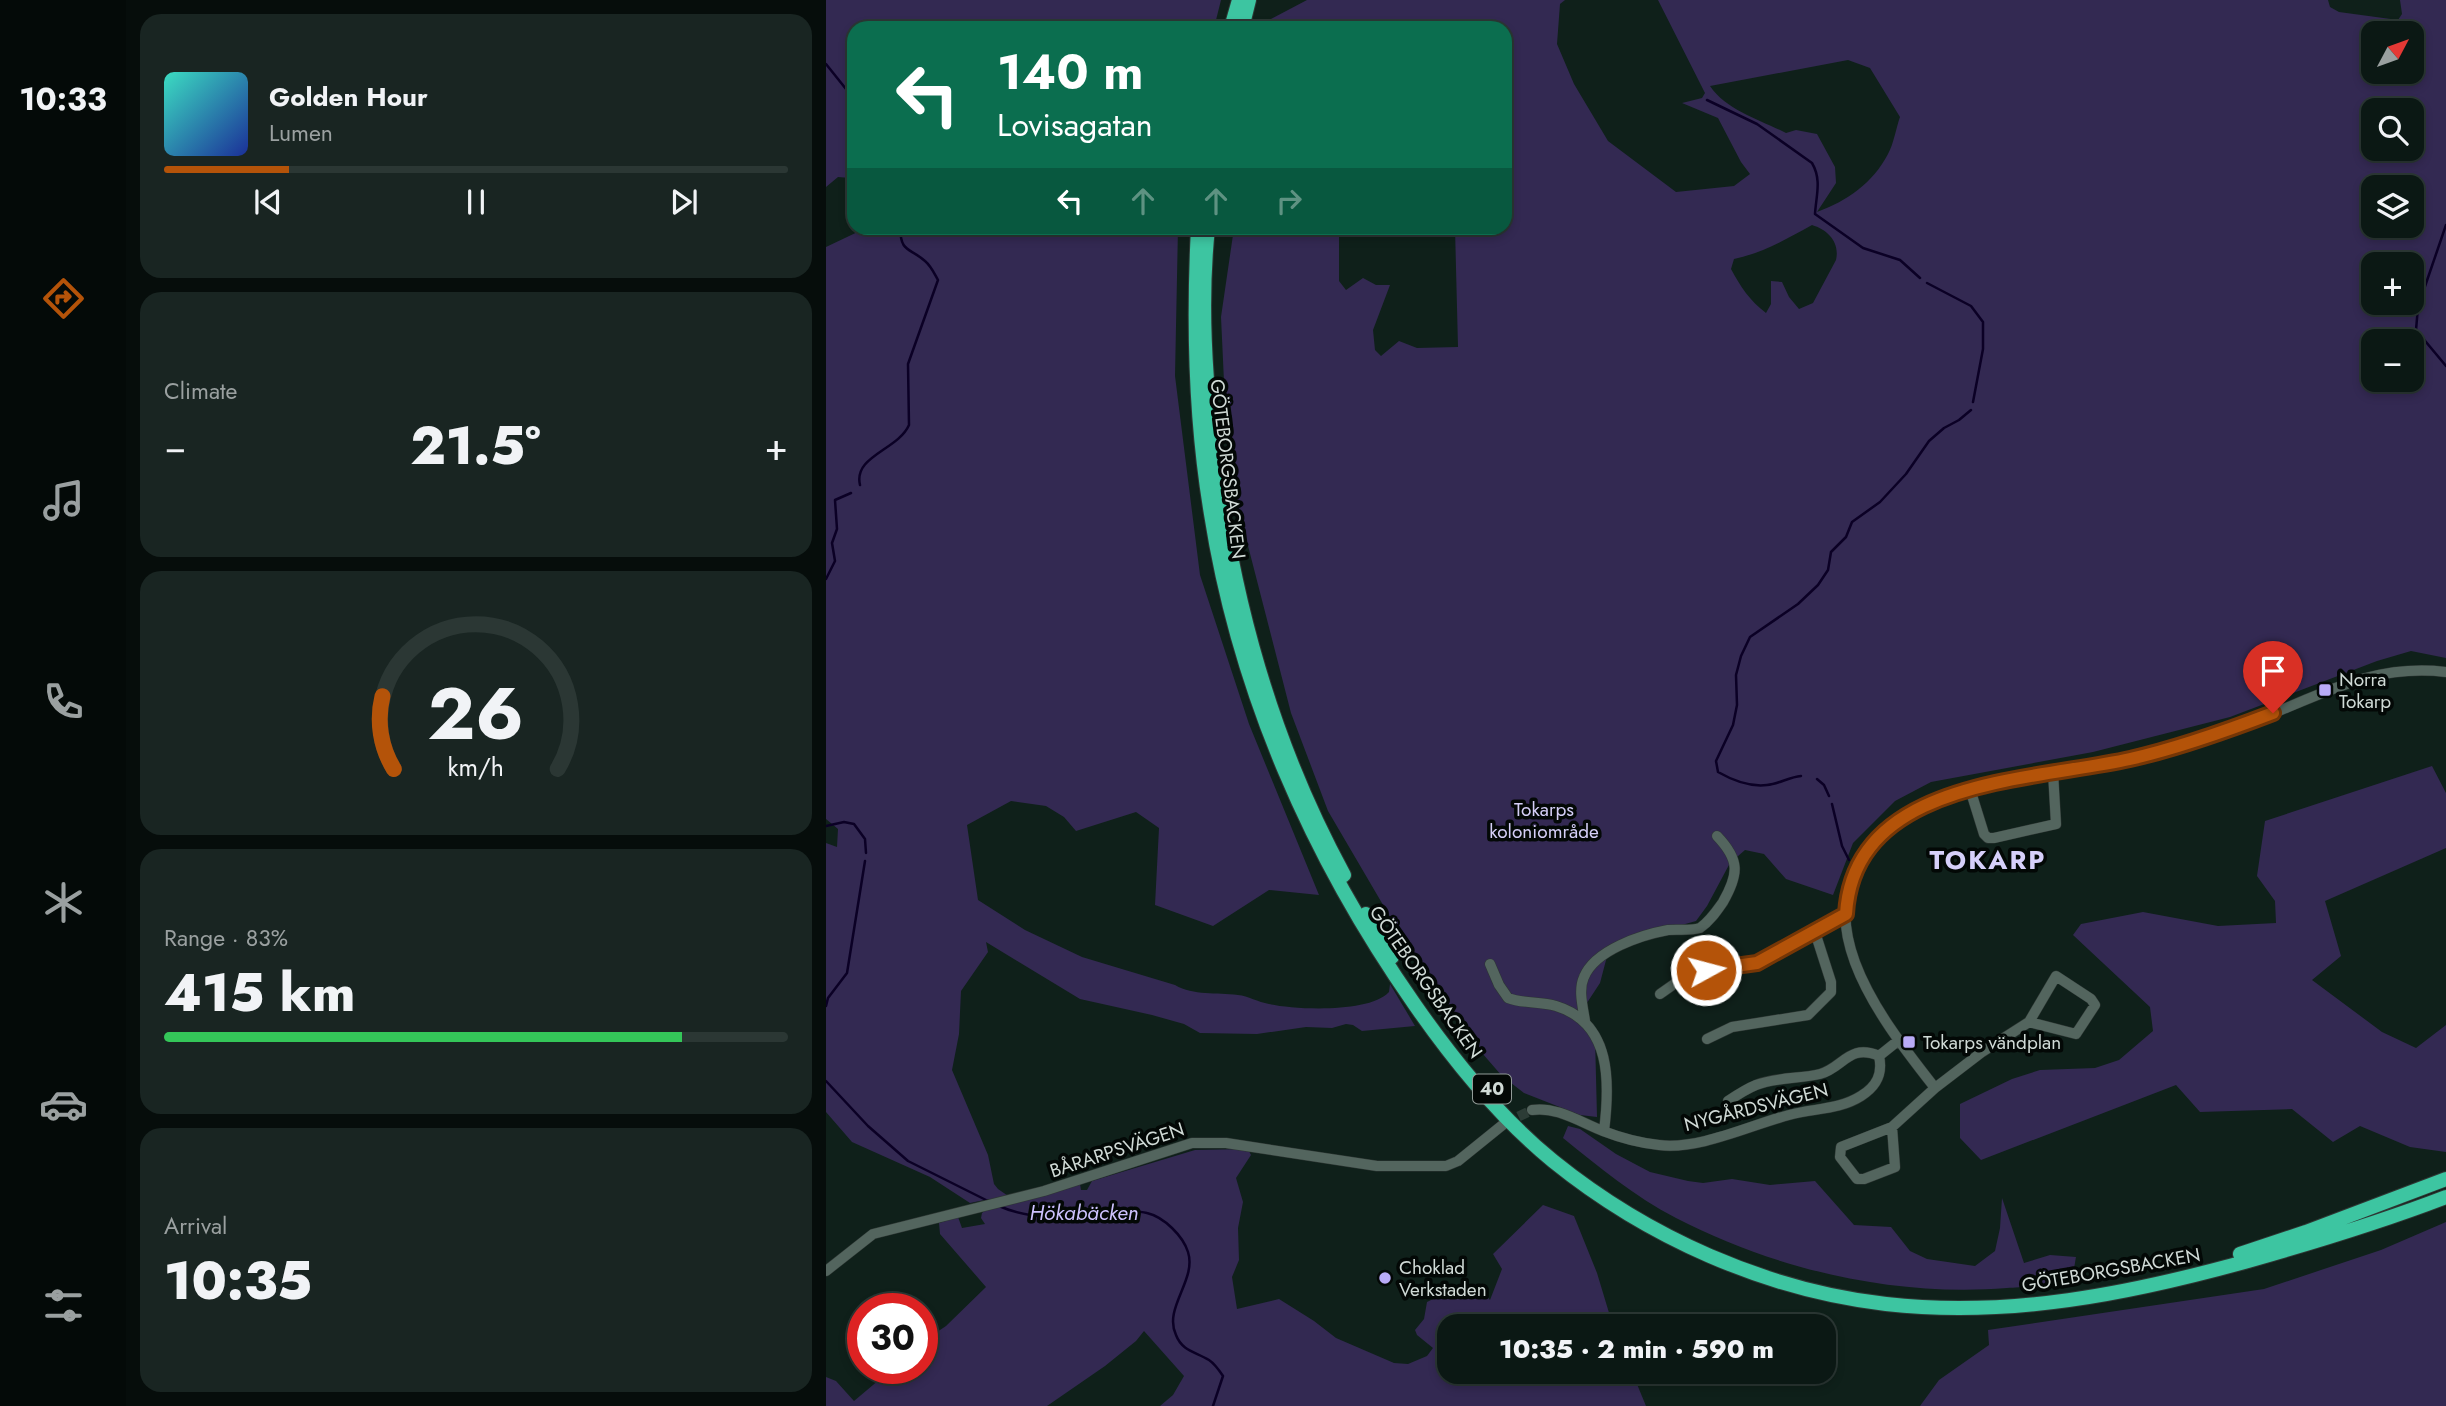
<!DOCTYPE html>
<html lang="en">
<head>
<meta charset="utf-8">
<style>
	body { margin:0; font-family:Jost,sans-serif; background:#192522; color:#f1f3f6; height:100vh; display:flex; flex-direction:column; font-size:26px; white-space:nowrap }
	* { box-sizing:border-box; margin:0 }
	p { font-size:23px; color:#9aa0a0 }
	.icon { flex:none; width:38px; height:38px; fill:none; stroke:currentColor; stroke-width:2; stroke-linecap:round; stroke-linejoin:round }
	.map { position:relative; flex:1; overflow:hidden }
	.sheet { display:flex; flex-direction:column; gap:14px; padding:14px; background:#060d0b; width:700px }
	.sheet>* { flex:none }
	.banner { position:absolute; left:21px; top:21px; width:665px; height:214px; border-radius:21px; box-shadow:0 4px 10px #0003,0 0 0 2px #2b3734; background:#0b6e4f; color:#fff; overflow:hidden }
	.needle { width:46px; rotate:49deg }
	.tools { position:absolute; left:1535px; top:21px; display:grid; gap:14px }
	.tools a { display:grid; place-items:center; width:63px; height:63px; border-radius:14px; background:#0b1814; box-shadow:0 4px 10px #0003,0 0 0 2px #2b3734; font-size:35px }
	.speed { position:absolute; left:21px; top:1293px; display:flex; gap:14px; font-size:35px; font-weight:700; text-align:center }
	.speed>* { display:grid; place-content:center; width:91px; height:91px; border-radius:50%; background:#0b1814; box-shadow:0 4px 10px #0003,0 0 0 2px #2b3734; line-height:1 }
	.speed .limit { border:10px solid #d22; background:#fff; color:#111 }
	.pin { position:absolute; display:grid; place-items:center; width:60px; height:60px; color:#fff; margin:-72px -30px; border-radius:50% 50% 50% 0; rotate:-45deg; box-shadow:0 0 7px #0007 }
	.pin .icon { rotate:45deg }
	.me { position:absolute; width:77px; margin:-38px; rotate:83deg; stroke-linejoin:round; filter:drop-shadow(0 0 5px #0008) }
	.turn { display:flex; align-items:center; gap:24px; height:147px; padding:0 35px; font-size:32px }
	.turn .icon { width:91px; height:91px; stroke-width:2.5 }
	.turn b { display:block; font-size:49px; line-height:60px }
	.lanes { display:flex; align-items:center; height:66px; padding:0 35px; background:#0003; justify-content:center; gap:35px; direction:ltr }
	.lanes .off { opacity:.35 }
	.big { font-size:52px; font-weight:800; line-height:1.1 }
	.sheet .widget { flex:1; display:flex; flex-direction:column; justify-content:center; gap:10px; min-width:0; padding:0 24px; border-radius:21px; background:#192522 }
	.sheet .dial { align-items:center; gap:0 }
	.dial svg { height:182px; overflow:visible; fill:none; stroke:#2b3734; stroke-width:7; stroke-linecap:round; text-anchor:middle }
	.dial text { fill:#f1f3f6; stroke:none }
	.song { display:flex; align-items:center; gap:21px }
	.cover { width:84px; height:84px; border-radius:10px; background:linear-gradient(135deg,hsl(170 70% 55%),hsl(230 70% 35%)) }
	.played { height:7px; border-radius:4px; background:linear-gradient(90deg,#b45309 20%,#2b3734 20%) }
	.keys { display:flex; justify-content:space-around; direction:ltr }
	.heat { display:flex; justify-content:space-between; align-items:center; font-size:38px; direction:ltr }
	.charge { height:10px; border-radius:5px; background:linear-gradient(90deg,#34c759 83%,#2b3734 0) }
	.trip { position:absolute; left:611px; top:1314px; width:399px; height:70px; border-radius:21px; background:#0b1814; box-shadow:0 4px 10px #0003,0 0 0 2px #2b3734; font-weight:800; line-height:70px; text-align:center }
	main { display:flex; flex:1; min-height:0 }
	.tab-bar { display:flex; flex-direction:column; width:126px; justify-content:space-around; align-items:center; background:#040a08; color:#9aa0a0 }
	.tab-bar .icon { width:49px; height:49px }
	.tab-bar .on { color:#b45309 }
	.tab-bar b { font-size:32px; color:#f1f3f6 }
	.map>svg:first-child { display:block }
	.green { fill:#332952; fill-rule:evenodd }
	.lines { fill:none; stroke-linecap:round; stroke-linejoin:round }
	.stream { stroke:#0b0025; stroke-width:2.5 }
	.minor-tunnel { stroke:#2c3c36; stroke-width:10; stroke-dasharray:10 5; stroke-linecap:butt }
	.minor-casing { stroke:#2e3734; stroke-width:11 }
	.highway-casing { stroke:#2e3734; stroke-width:16 }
	.minor { stroke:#53655e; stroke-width:10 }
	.highway { stroke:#3dc5a1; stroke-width:14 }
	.route-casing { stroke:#753606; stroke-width:18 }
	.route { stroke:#b45309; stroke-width:12 }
	.poi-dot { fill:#b9abf7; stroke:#030806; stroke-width:2.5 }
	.labels { text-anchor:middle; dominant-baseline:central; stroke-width:7; stroke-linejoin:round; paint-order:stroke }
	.shield { fill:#030806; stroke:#929b98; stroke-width:2 }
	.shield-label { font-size:18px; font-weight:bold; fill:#d0dad6 }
	.street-label { font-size:19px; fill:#d0dad6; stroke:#030806 }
	.poi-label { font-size:19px; fill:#d0dad6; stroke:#030806; text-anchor:start }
	.park-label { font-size:19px; fill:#d5cff7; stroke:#030806 }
	.water-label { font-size:21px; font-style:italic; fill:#cdc2fe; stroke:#030806 }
	.district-label { font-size:26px; font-weight:bold; letter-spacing:2px; fill:#d6cffa; stroke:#030806 }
</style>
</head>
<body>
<main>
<nav class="tab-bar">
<b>10:33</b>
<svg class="icon on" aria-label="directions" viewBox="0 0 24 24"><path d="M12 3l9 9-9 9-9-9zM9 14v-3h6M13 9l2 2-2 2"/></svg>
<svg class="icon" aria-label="music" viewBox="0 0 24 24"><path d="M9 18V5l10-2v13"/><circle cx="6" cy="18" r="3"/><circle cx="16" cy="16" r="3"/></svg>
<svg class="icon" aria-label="phone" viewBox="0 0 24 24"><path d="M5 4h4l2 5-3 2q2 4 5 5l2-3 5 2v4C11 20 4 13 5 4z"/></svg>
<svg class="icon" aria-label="climate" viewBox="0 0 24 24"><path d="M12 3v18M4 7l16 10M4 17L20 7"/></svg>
<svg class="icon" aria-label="car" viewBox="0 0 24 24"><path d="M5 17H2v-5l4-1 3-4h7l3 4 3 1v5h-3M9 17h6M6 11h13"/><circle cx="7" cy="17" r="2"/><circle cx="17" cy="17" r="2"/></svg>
<svg class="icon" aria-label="filters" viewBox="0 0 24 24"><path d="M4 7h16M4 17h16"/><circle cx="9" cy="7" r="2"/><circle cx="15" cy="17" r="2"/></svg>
</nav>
<section class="sheet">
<div class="widget">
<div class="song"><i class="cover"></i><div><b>Golden Hour</b><p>Lumen</p></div></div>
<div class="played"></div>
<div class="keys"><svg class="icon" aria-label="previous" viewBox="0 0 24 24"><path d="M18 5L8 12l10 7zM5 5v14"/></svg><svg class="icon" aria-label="pause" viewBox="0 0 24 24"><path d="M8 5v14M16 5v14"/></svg><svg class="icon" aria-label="next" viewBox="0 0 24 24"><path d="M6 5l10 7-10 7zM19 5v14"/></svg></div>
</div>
<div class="widget"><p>Climate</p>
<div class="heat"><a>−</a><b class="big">21.5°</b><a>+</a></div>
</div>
<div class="widget dial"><svg viewBox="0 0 100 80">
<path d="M14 69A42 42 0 1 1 86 69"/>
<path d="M14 69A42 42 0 0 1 9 37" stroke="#b45309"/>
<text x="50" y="56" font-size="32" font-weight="700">26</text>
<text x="50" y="72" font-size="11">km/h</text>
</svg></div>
<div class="widget"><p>Range · 83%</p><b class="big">415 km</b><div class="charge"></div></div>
<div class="widget"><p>Arrival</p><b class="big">10:35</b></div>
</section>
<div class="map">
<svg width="1620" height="1406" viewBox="0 0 1620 1406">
	<rect width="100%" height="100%" fill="#0f201a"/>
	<path class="green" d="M 0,0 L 395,0 L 388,28 L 28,28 L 28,186 L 24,178 L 12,177 L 0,187 Z
		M 481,0 L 739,0 L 734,4 L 731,44 L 748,84 L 782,141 L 850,192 L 908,186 L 924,174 L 915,162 L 892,118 L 856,103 L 876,98 L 879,93 L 832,0 L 1502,0 L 1504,7 L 1513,12 L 1572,20 L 1576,14 L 1574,0 L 1620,0 L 1620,658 L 1585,651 L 1551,661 L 1404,717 L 1267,752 L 1105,782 L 1069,801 L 1027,843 L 1007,895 L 960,879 L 938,854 L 919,850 L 904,863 L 881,906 L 870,921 L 784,945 L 774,983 L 751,1018 L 769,1037 L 771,1117 L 754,1115 L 698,1093 L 676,1076 L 636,1030 L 594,968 L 502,811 L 465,713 L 402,468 L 395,317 L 408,228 L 513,228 L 513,281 L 520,290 L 537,278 L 550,285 L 564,285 L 547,330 L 549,350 L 555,356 L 573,341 L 591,348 L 632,347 L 629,228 L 679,228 L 679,28 L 440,28 L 441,21 ZM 1547,33 L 1586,33 L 1586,72 L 1547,72 ZM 1022,60 L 1044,68 L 1074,117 C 1070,128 1068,143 1062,154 C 1047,183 1021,201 991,212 L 1010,183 L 1009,167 L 991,134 L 970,130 L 960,133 C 935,120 901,111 884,86 ZM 1547,110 L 1586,110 L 1586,149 L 1547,149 ZM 1547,187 L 1586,187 L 1586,226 L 1547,226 ZM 986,225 C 1002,230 1014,242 1010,260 L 987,303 L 973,309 L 963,297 L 956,282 L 945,281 L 945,304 L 940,313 C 924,301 914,286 905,269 L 908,259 C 936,253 961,239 986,225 ZM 1547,264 L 1586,264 L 1586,303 L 1547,303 ZM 1547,341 L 1586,341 L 1586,380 L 1547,380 Z
		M 40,228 L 352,228 L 349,376 L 374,575 L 423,724 L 493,895 L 443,890 L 387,926 L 329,905 L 333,828 L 310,812 L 250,831 L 238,817 L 220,806 L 185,801 L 141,825 L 152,900 L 199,930 L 256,957 L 349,985 C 368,996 390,992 412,995 C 422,996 432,1002 443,1004 C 470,1010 544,1013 563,992 L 564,984 L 589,1026 L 536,1031 L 527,1025 L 520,1024 L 506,1028 L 480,1027 L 431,1034 L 374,1033 L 358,1024 L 326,1015 L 254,999 L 160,942 L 162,952 L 135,991 L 133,1034 L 126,1070 L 162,1155 L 168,1184 L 172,1189 L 188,1200 L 254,1184 L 255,1190 L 261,1190 L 266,1181 L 369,1150 L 422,1149 L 425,1155 L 410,1178 L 417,1202 L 412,1228 L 413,1260 L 406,1277 L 411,1309 L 453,1299 L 488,1321 L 510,1338 L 568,1363 L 582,1364 L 601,1356 L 607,1348 L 591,1335 L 589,1330 L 598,1319 L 601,1302 L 615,1295 L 625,1297 L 636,1286 L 651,1284 L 664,1300 L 676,1269 L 667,1254 L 717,1205 L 748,1216 L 771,1273 L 787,1326 L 623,1326 L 623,1372 L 806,1372 L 820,1406 L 334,1406 L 347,1395 L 358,1376 L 318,1331 L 310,1341 L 279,1366 L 221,1406 L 0,1406 L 0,1377 L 10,1381 L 28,1401 L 66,1369 L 96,1368 L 96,1342 L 120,1326 L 160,1287 L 114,1234 L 113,1223 L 132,1217 L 136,1228 L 159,1224 L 155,1218 L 156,1213 L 167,1204 L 163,1199 L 144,1203 L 104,1177 L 26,1142 L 0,1112 L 0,843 L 11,847 L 12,829 L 0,819 L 0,247 Z
		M 1606,766 L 1620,793 L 1620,848 L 1499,901 L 1515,956 L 1486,980 L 1556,1032 L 1590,1048 L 1620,1025 L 1620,1152 L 1584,1147 L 1534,1126 L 1507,1142 L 1466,1109 L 1374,1112 L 1350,1085 L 1155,1160 L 1134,1138 L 1134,1104 L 1186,1079 L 1214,1070 L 1269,1068 L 1293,1060 L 1327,1031 L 1324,1007 L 1247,935 L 1255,924 L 1317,912 L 1392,926 L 1450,923 L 1449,901 L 1431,876 L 1439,821 Z
		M 742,1126 L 754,1129 L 790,1154 L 824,1172 L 862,1181 L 877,1183 L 906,1179 L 944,1185 L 989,1181 L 1028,1225 L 1065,1227 L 1084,1251 L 1101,1259 L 1149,1266 L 1169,1251 L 1174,1228 L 1176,1198 L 1198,1263 L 1224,1255 L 1250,1257 C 1249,1261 1249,1268 1246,1272 C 1236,1287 1198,1287 1181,1288 C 1068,1297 951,1270 850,1218 C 809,1197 773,1167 737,1138 Z
		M 1620,1222 L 1620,1406 L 1094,1406 L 1113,1380 L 1163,1345 L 1162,1330 L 1438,1289 L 1555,1250 Z"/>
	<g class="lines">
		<path class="stream" d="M 0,64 L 28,99
			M 881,100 L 931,124 L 986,163 C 996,180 990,196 989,214 L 1037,248 L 1074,260 L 1094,278
			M 1101,283 L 1145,306 L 1157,322 L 1157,349 L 1147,402
			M 1595,298 L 1620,225
			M 1592,307 L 1590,330 L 1620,366
			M 34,485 C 27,456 72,450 83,425 L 82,364 L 112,280 C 108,273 105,266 99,261 C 83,247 75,253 74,228
			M 0,579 L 9,561 L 6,543 L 11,529 L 9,500 L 25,493
			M 975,776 C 963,777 953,784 941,785 C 925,787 906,780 892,772 L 890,761 L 907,725 L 911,705 L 910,675 L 915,656 L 924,637 L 972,604 L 992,585 L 1002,570 L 1005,552 L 1020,537 L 1026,522 L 1054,502 L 1080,474 L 1103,441 L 1118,428 L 1133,420 L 1145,410
			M 991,779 L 998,785 L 1003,796
			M 1006,804 L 1016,846 L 1023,860
			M 0,826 L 18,822 L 28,824 L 39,839 L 40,853
			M 0,1006 L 2,998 L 21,973 L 39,861
			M 0,1081 L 42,1126 L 82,1161 L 164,1202
			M 173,1206 C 204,1220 240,1218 273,1214 C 288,1213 306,1209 321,1213 C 338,1217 357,1236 362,1252 C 371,1280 337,1308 350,1335 C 356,1351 370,1352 383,1360 C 389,1364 393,1370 397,1376 L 387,1406"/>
		<path class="minor-tunnel" d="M 679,1123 L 706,1110"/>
		<g class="minor-casing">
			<path id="minor" d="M 1144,789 L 1158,834 L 1162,838 L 1168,838 L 1230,824 L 1227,772
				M 664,964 L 673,985 L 682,998 C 697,1004 714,1001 730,1006 C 786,1023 784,1083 778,1131
				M 834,994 L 861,975 L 870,971 L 931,963 L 1020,914
				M 759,1021 C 757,1007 752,990 758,977 C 769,950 815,935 842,930 C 852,929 864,931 874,928 C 884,921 890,912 897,902 C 913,874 914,860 891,836
				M 881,1039 L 906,1027 L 982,1015 L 1005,992 L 1005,982 L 988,929
				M 1109,1088 L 1156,1052 L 1203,1022 L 1230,976 L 1265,999 L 1269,1005 L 1250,1034 L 1203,1022
				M 902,1101 C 911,1095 920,1089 930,1085 C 950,1077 974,1079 994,1074 C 1017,1068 1023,1043 1053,1056
				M 706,1110 C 730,1106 754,1122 777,1131 C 795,1138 814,1143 833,1145 C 874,1150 924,1125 963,1115 C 988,1108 1013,1110 1035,1096 C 1051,1086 1057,1074 1053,1056 L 1073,1040
				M 1066,1127 L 1069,1167 L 1038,1179 L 1031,1179 L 1014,1157 L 1015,1147 L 1066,1127 L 1109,1088 C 1055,1019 969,912 1057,834 C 1079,815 1103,801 1130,792 C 1147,787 1165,785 1182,782 C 1237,770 1294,763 1348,748 C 1382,738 1415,726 1448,713 C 1506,689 1554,664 1620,672
				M 0,1271 L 47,1234 L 218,1191 L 366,1143 L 400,1143 L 551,1166 L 620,1166 L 632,1161 L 679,1123"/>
		</g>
		<g class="highway-casing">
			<path id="highway" d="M 405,28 L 413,0
				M 416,28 L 423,0
				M 372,228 C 367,324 369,419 385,514 C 413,692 486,858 589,1005 C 628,1061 673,1117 727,1161 C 821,1237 939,1290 1060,1304 C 1183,1318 1303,1294 1422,1261 C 1489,1242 1555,1222 1620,1197
				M 382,228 C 374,303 379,381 389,456 C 407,602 447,745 518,875
				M 540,914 L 566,957
				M 1414,1254 L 1480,1232 L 1620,1179"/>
		</g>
		<use href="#minor" class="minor"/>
		<use href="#highway" class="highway"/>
	</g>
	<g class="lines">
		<g class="route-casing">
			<path id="route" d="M 880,970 L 931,963 L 1020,914 C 1028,779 1206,781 1304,759 C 1353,748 1400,731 1447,713"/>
		</g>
		<use href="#route" class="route"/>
	</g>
	<g class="poi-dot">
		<rect x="1492" y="683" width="14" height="14" rx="3.5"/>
		<rect x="1076" y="1035" width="14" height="14" rx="3.5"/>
		<circle cx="559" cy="1278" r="7"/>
	</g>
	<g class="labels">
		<rect class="shield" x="647" y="1074.5" width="38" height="29" rx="5"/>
		<g class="shield-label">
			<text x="666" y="1089">40</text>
		</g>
		<g class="street-label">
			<text transform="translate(402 469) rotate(83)">GÖTEBORGSBACKEN</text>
			<text transform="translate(600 982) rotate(55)">GÖTEBORGSBACKEN</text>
			<text transform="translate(930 1107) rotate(-14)">NYGÅRDSVÄGEN</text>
			<text transform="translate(291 1150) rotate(-18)">BÅRARPSVÄGEN</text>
			<text transform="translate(1285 1270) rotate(-10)">GÖTEBORGSBACKEN</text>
		</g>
		<g class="poi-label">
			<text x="1513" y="679">Norra<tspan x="1513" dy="22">Tokarp</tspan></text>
			<text x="1097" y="1042">Tokarps vändplan</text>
			<text x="573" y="1267">Choklad<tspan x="573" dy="22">Verkstaden</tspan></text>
		</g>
		<g class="park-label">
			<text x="718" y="809">Tokarps<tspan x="718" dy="22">koloniområde</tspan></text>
		</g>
		<g class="water-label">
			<text x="258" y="1213">Hökabäcken</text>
		</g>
		<g class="district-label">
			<text x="1162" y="860">TOKARP</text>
		</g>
	</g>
</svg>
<div class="tools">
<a><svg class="needle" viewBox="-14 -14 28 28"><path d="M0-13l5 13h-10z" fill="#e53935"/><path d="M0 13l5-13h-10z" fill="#9aa0a0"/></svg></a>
<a><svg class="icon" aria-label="search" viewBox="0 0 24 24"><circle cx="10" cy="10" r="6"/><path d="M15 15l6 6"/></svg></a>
<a><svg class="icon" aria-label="layers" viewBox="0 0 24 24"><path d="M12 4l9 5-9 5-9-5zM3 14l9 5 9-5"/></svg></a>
<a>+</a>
<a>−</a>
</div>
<div class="speed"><div class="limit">30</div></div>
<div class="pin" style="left:1447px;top:713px;background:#d93025"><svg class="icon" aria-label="arrive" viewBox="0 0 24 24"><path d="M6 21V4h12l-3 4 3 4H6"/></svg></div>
<svg class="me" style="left:880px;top:970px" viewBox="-20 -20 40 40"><circle r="17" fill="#b45309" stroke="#fff" stroke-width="3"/><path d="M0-11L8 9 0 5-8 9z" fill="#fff"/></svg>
<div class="trip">10:35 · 2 min · 590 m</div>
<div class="banner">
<div class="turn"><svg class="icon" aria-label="left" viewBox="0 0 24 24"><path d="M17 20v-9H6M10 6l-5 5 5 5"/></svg><div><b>140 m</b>Lovisagatan</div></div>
<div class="lanes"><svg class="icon" aria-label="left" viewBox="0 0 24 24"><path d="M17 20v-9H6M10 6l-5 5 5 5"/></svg><svg class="icon off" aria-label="ahead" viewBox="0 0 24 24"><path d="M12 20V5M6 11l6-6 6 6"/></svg><svg class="icon off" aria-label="ahead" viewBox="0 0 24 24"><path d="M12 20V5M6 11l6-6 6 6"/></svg><svg class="icon off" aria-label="right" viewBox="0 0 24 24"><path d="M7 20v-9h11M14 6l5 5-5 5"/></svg></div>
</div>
</div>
</main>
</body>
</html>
